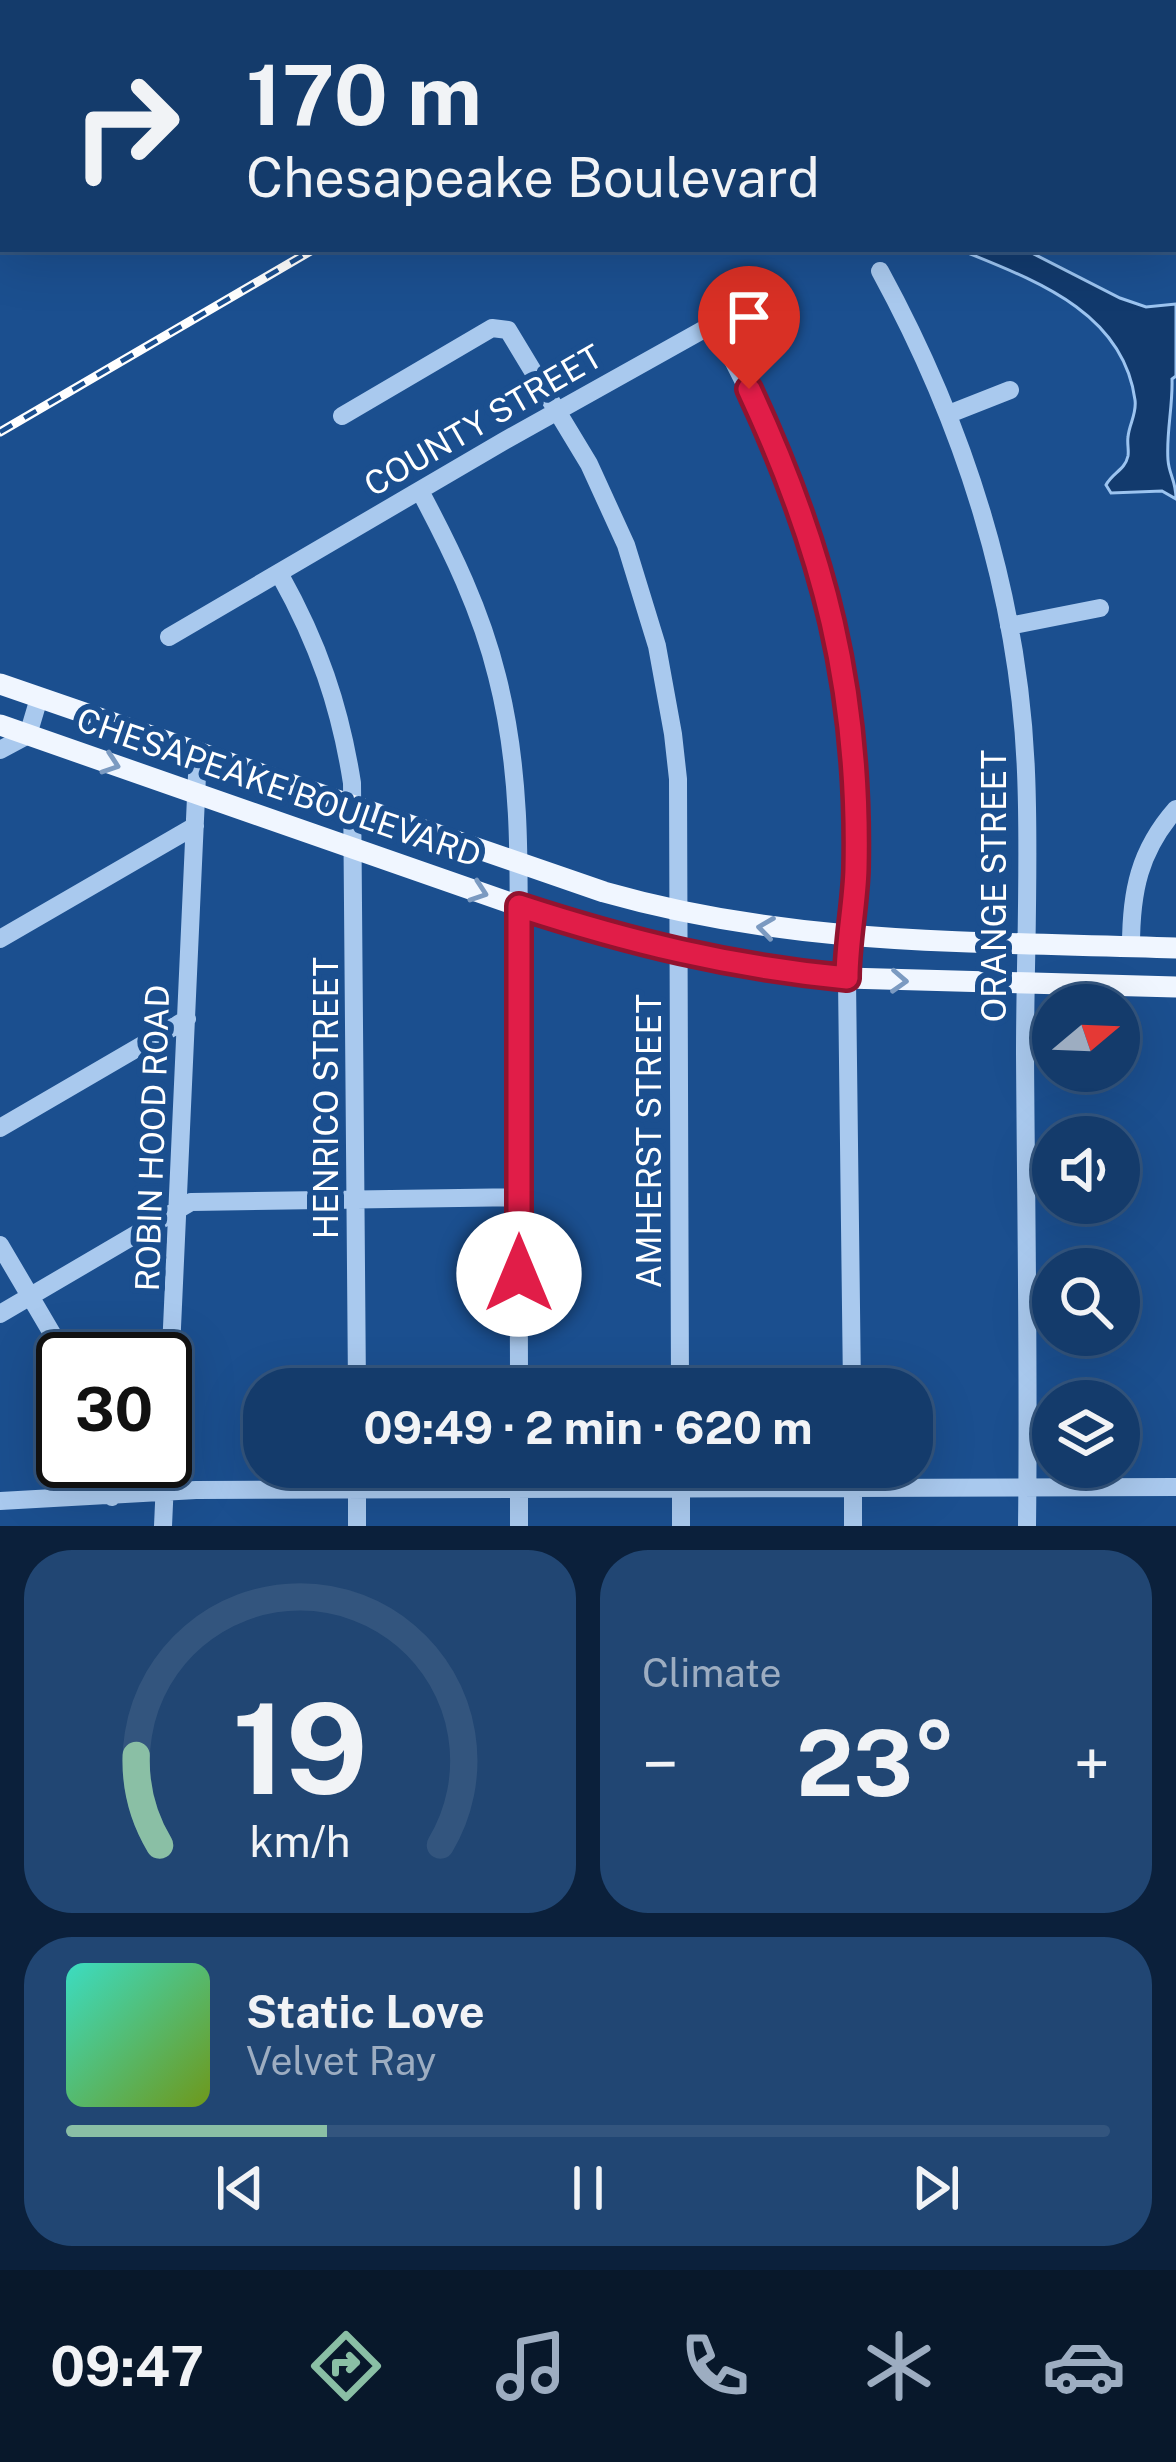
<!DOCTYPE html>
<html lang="en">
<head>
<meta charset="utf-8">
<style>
	body { margin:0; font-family:"Public Sans",sans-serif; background:#214673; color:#f1f3f6; height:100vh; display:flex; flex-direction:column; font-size:45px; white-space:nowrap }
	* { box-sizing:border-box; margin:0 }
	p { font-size:39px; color:#9dadc1 }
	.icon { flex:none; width:66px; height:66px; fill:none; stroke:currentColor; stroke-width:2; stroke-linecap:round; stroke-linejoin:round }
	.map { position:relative; height:1526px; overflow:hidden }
	.details { display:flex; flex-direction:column; gap:24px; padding:24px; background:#0b203b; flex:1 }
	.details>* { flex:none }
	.top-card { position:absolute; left:0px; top:0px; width:1176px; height:252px; box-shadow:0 12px 48px #0002,0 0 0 3px #33557e; background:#143b6b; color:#f1f3f6; overflow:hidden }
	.needle { width:78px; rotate:71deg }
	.buttons { position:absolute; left:1032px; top:984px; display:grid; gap:24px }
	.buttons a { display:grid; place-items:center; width:108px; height:108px; border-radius:50%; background:#143b6b; box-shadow:0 12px 48px #0002,0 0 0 3px #33557e; font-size:60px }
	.speed { position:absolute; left:36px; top:1332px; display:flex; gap:24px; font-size:60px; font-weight:700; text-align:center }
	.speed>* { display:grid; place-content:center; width:156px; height:156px; border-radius:50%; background:#143b6b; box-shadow:0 12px 48px #0002,0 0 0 3px #33557e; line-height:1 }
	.speed .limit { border:6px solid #111; border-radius:18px; background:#fff; color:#111 }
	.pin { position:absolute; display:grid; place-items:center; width:102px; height:102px; color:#fff; margin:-123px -51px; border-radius:50% 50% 50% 0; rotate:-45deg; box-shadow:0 0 12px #0007 }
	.pin .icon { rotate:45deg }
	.me { position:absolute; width:132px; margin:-66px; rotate:0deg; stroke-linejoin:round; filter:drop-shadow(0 0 9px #0008) }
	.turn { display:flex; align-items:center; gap:42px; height:252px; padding:0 48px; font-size:54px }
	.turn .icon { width:156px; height:156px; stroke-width:2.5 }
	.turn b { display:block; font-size:84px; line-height:102px }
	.big { font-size:90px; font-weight:700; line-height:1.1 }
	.details .card { flex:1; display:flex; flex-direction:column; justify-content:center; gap:18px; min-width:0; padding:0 42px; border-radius:48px; background:#214673 }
	.details .dial { align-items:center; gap:0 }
	.dial svg { height:312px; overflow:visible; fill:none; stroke:#33557e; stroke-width:7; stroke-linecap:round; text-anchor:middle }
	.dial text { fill:#f1f3f6; stroke:none }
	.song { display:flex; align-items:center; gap:36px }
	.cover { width:144px; height:144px; border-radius:18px; background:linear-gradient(135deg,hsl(170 70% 55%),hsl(80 70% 35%)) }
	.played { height:12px; border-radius:6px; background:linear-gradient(90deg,#8abfa5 25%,#33557e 25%) }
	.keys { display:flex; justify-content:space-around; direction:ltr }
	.heat { display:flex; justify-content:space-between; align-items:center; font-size:66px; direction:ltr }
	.details .tiles { flex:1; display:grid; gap:24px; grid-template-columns:1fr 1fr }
	.card:last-child { grid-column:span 2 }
	.trip { position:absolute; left:243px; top:1368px; width:690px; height:120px; border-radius:48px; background:#143b6b; box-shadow:0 12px 48px #0002,0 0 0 3px #33557e; font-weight:700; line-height:120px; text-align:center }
	.tabs { display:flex; height:192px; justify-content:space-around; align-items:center; background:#08182b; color:#9dadc1 }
	.tabs .icon { width:84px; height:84px }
	.tabs .current { color:#8abfa5 }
	.tabs b { font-size:54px; color:#f1f3f6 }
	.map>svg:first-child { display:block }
	.water { fill:#123a6d; stroke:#9cc4f0; stroke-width:3 }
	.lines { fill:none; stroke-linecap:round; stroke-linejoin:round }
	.minor { stroke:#a9c9ee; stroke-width:18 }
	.major { stroke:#f0f6ff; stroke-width:21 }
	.rail-casing { stroke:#fff; stroke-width:9 }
	.rail { stroke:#1b4f8f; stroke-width:4.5; stroke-dasharray:14; stroke-linecap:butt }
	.oneway { stroke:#7b9ac1 }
	.route-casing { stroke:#92132f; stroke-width:30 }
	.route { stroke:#e11d48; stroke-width:21 }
	.labels { text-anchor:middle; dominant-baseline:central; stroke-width:12; stroke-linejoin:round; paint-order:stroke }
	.street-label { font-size:33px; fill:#fff; stroke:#1b4f8f }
</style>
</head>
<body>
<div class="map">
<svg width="1176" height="1526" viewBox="0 0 1176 1526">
	<rect width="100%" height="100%" fill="#1b4f8f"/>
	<path class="water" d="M 958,249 L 1024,249 L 1120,298 L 1146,307 L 1176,304 L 1176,376 L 1172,379 C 1173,406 1166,433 1168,460 C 1169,475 1176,480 1176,499 L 1162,491 L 1111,493 L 1106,485 C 1112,473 1125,470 1128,456 C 1129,450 1127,443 1128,437 C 1129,424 1137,414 1135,400 C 1123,310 1031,279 958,249 Z"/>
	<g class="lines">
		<path class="minor" d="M 946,0 L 949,3
			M 72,3 L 74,0
			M 1109,3 L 1114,0
			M 0,21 L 3,21
			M 1173,67 L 1176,66
			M 0,101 L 3,97
			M 1173,176 L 1176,180
			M 880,271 C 964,425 1019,595 1026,772 C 1030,866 1025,960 1025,1054 C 1026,1211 1029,1369 1027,1526
			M 949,414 L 1010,390
			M 342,416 L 492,328 L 508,330 L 589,464 L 626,545 L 657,646 L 673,734 L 678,779 L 680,1389
			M 420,491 C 452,551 481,611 497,676 C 525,784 518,895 518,1004 C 517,1133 519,1261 519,1389
			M 280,575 C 318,643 340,706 352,783 L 357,1389
			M 1009,626 L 1100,608
			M 169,637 L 504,441 L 708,327 L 718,332 C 799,481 849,627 855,798 C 857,860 847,919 847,980 C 848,1116 851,1253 852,1389
			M 0,750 L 28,735 L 39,698
			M 0,939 L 195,826
			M 1131,946 C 1131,892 1139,851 1176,809
			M 0,1128 L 187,1019
			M 0,1245 L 67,1359
			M 0,1314 L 191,1202 L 519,1197
			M 108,1461 L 112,1497
			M 357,1467 L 357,1526
			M 681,1467 L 681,1526
			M 853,1467 L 853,1526
			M 0,1501 L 196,1490 L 1176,1487
			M 163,1526 L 198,753
			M 519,1526 L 519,1467"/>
		<path class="major" d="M 0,684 L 604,892 C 797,947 978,941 1176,948
			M 0,725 L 519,906 L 679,954 L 743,966 L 847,978 L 1176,987"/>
		<g class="rail-casing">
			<path id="rail" d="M 718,3 L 723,0
				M 0,432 L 314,249"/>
		</g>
		<use href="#rail" class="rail"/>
	</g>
	<defs><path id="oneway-chevron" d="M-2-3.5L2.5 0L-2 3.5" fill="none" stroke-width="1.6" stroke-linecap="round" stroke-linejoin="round" transform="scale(3)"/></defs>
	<g class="oneway">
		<use href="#oneway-chevron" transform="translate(111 764) rotate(19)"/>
		<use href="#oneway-chevron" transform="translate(479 892) rotate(19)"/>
		<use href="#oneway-chevron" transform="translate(766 928) rotate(-172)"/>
		<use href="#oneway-chevron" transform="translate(899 981) rotate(3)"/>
	</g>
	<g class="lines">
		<g class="route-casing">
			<path id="route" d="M 519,1274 L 519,906 C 629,942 731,967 847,978 C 847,942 855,905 856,869 C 860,690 824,550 749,389"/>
		</g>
		<use href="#route" class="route"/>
	</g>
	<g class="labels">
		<g class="street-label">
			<text transform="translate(483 420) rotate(-30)">COUNTY STREET</text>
			<text transform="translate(279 787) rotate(19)">CHESAPEAKE BOULEVARD</text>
			<text transform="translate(994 886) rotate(-90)">ORANGE STREET</text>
			<text transform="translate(326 1098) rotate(-90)">HENRICO STREET</text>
			<text transform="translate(152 1138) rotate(-88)">ROBIN HOOD ROAD</text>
			<text transform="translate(649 1141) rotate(-90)">AMHERST STREET</text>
		</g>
	</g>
</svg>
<div class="buttons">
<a><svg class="needle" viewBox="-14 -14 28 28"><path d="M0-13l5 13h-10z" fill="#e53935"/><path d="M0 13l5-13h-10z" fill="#9dadc1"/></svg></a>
<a><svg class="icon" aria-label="sound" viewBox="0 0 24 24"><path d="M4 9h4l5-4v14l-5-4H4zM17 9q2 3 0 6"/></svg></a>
<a><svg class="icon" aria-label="search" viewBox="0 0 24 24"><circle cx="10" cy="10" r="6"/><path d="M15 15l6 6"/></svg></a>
<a><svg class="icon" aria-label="layers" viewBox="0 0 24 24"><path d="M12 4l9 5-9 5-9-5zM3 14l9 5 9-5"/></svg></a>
</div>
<div class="speed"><div class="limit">30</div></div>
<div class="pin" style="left:749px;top:389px;background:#d93025"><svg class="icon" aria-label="arrive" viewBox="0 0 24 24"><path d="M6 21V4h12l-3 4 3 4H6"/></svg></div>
<svg class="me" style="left:519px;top:1274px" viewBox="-20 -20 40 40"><circle r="19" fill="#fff"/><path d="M0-13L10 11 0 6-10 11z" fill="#e11d48"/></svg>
<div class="trip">09:49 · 2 min · 620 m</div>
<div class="top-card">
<div class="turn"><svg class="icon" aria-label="right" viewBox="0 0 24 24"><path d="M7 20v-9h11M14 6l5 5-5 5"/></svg><div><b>170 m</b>Chesapeake Boulevard</div></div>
</div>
</div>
<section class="details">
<div class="tiles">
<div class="card dial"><svg viewBox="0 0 100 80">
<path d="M14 69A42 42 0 1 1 86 69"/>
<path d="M14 69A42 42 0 0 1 8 46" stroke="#8abfa5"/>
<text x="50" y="56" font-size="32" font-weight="700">19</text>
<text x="50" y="72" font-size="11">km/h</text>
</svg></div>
<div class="card"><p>Climate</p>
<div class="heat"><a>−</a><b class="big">23°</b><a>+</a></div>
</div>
<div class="card">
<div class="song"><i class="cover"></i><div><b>Static Love</b><p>Velvet Ray</p></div></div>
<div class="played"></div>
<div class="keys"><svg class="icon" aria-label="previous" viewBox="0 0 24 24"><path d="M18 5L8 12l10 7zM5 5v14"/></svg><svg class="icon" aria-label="pause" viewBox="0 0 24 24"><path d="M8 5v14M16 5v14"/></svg><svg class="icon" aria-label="next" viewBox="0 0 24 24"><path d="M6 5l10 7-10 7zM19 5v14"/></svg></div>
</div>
</div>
</section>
<nav class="tabs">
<b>09:47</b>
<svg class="icon current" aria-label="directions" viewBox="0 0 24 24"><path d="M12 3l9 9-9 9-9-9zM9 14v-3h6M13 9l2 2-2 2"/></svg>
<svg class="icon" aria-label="music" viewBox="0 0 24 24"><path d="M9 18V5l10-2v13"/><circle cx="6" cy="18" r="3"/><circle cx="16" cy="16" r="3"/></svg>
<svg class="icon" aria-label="phone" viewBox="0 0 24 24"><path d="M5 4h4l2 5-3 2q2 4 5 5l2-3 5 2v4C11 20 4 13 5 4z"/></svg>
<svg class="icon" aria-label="climate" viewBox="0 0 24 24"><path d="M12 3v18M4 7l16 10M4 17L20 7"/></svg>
<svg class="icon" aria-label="car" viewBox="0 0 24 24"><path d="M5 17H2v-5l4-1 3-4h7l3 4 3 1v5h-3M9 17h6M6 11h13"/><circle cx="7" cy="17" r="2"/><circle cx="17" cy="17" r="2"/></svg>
</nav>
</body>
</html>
